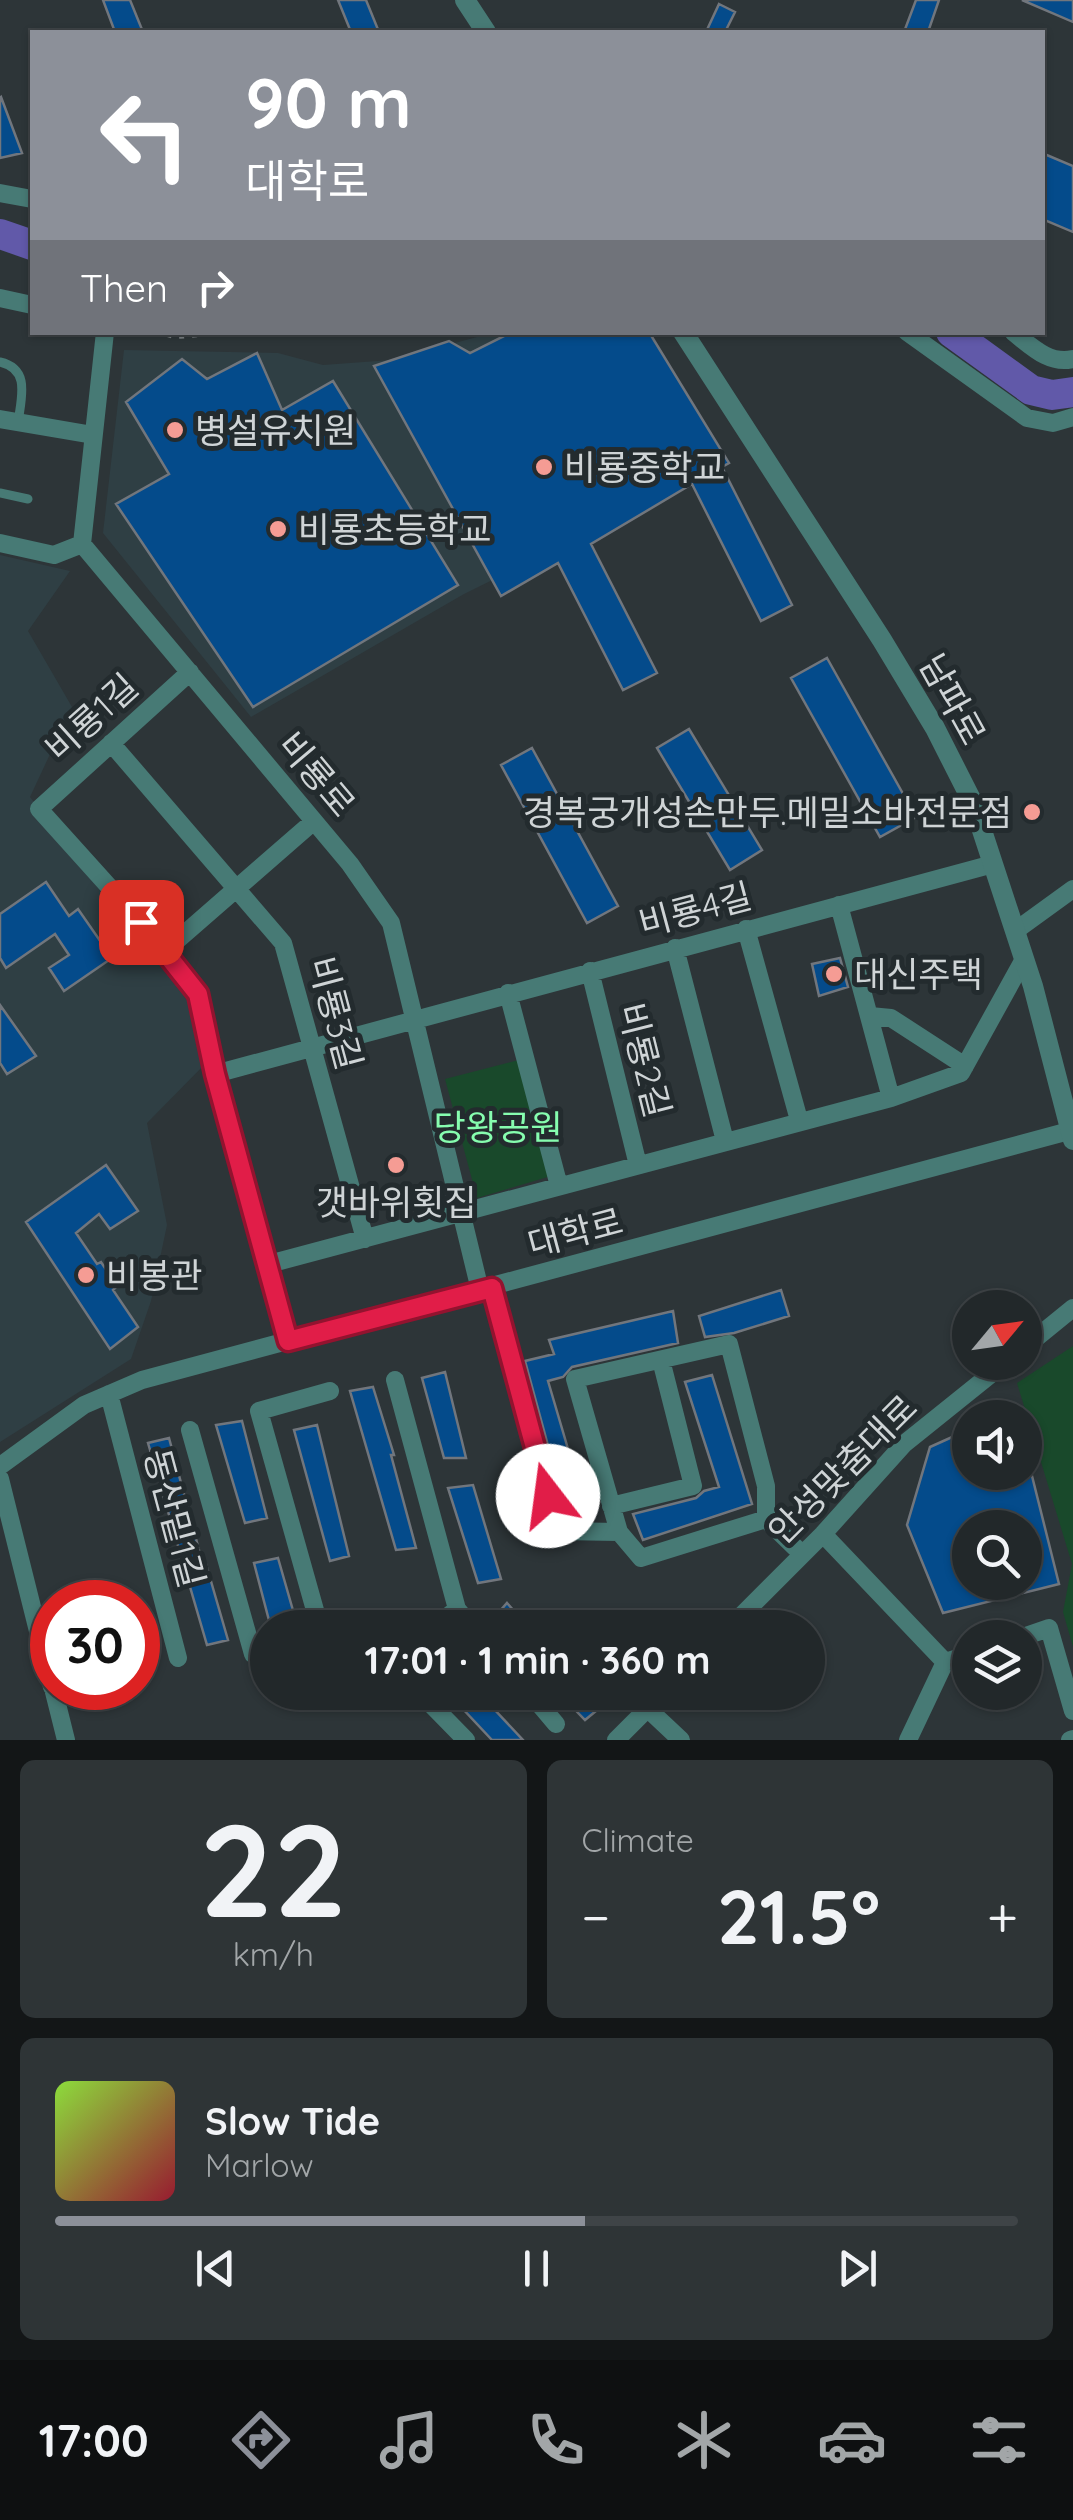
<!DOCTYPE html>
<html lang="en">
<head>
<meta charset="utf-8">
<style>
	body { margin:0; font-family:Quicksand,"Noto Sans KR",sans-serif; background:#2e3436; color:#f1f3f6; height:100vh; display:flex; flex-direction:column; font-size:38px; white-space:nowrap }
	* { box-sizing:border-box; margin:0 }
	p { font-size:32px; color:#a2a6a8 }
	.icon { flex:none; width:55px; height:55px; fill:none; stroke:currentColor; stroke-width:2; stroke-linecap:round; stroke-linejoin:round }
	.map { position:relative; height:1740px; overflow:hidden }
	.sheet { display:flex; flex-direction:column; gap:20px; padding:20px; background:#131617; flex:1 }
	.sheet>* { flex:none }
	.guide { position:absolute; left:30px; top:30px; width:1015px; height:305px; border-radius:0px; box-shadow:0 2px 8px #0004,0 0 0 2px #3f4447; background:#8c9099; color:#fff; overflow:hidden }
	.needle { width:65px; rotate:61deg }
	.buttons { position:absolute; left:952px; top:1290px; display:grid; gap:20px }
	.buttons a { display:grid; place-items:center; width:90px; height:90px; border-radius:50%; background:#22282a; box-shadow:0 2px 8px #0004,0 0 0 2px #3f4447; font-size:50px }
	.speed { position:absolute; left:30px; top:1580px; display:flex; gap:20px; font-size:50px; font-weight:700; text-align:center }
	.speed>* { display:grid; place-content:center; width:130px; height:130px; border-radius:50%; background:#22282a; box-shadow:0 2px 8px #0004,0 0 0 2px #3f4447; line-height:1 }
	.speed .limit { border:15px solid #d22; background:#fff; color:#111 }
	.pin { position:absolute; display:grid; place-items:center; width:85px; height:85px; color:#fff; margin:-42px; border-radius:20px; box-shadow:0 5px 15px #0006 }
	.me { position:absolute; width:110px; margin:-55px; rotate:345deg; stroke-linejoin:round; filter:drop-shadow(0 0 8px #0008) }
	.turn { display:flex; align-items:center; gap:35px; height:210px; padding:0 50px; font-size:45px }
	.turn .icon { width:130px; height:130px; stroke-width:2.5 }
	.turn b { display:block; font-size:70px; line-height:85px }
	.then { display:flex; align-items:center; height:95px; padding:0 50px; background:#0003; gap:20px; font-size:38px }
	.big { font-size:75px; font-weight:700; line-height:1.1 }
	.sheet .widget { flex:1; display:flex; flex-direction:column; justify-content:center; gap:15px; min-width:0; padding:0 35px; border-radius:15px; background:#2e3436 }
	.sheet .dial { align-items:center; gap:0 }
	.dial b { font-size:130px; line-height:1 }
	.song { display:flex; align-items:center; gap:30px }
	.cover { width:120px; height:120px; border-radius:15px; background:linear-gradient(135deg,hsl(90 70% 55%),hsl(350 70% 35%)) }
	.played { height:10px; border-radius:5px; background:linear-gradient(90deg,#8c9099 55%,#3f4447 55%) }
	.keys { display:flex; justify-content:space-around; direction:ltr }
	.heat { display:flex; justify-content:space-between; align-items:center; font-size:55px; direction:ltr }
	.sheet .tiles { flex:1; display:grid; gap:20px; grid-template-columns:1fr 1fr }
	.widget:last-child { grid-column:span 2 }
	.trip { position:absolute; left:250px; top:1610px; width:575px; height:100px; border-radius:50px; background:#22282a; box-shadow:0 2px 8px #0004,0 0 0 2px #3f4447; font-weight:700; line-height:100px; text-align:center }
	.tabs { display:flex; height:160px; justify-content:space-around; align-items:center; background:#0e1011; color:#a2a6a8 }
	.tabs .icon { width:70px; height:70px }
	.tabs .on { color:#8c9099 }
	.tabs b { font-size:45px; color:#f1f3f6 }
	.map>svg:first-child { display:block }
	.built { fill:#2f3f44 }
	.green { fill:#19492b }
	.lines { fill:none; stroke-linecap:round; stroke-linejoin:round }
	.river { stroke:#6159a9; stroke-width:30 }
	.building { fill:#044b8b; stroke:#71767d; stroke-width:2.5; fill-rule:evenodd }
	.path { stroke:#7d8386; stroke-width:2.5; stroke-dasharray:5 8; stroke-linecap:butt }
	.service { stroke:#477a75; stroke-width:9 }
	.minor { stroke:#477a75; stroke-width:18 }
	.tertiary { stroke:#477a75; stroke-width:20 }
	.route-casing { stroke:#92132f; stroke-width:25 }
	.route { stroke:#e11d48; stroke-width:18 }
	.poi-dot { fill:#f59c94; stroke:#232b2e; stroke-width:4 }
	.labels { text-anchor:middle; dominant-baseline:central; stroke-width:10; stroke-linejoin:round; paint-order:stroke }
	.poi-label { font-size:35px; fill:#cfd4d6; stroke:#232b2e; text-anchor:start }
	.street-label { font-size:35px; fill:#cfd4d6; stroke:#232b2e }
	.park-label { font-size:35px; fill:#86fdaf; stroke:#232b2e }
</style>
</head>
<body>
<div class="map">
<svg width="1073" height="1740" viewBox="0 0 1073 1740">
	<rect width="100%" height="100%" fill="#2d3538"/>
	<path class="built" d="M 492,333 L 649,333 L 729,463 L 464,594 L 251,717 L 103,533 L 124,350 L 278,353 L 323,365 L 391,360 Z
		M 0,555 L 70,571 L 28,631 L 72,707 L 30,797 L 192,997 L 205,1064 L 147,1123 L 167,1225 L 151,1301 L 131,1359 L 0,1442 Z"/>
	<path class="green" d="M 519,1060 L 551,1176 L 477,1198 L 445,1079 Z
		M 1073,1346 L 1073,1647 L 1063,1612 L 1072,1564 L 1017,1383 Z"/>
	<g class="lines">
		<path class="river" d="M 0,234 L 32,245
			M 951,332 L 1031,390 L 1052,395 L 1073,392"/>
	</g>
	<path class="building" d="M 103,0 L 130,0 L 143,32 L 115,32 Z
		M 338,0 L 366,0 L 379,32 L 351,32 Z
		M 916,0 L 939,0 L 928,32 L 904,32 Z
		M 1022,0 L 1073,0 L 1073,22 Z
		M 719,4 L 735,12 L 725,32 L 706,32 Z
		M 1,97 L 22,153 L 0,158 L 0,98 Z
		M 1042,153 L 1073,166 L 1073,232 L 1042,219 Z
		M 512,332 L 649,332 L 729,463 L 722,467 L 792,605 L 761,621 L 692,484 L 591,544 L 657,673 L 623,690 L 558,563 L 501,596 L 374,366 L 449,341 L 470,353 Z
		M 257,353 L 282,410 L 333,381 L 458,585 L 253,707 L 116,504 L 169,474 L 126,402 L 182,359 L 207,379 Z
		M 827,658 L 916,817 L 880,837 L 791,678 Z
		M 689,729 L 762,850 L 730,870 L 657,748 Z
		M 532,748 L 618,906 L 587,923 L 501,765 Z
		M 46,882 L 69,916 L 78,909 L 112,958 L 64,991 L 49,968 L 69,955 L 55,934 L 6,968 L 0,958 L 0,914 Z
		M 840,958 L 848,987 L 819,996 L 812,964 Z
		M 0,1005 L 36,1056 L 7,1074 L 0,1063 Z
		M 106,1165 L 138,1211 L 110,1229 L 99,1214 L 76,1233 L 97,1264 L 101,1262 L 117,1286 L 113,1290 L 138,1327 L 110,1349 L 26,1222 Z
		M 781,1290 L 789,1316 L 734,1333 L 705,1337 L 699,1316 Z
		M 673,1311 L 678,1343 L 572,1367 L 563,1377 L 548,1381 L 588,1517 L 568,1519 L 525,1361 L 554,1354 L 549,1340 Z
		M 445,1372 L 466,1458 L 444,1458 L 422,1378 Z
		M 712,1375 L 752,1504 L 643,1540 L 633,1514 L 696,1498 L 704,1491 L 719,1487 L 685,1382 Z
		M 373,1387 L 394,1455 L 391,1455 L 416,1548 L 396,1550 L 350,1391 Z
		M 242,1421 L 267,1518 L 245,1523 L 216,1425 Z
		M 317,1425 L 349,1556 L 330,1561 L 294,1430 Z
		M 970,1429 L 970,1472 L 1031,1472 L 1059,1584 L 943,1613 L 907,1525 L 930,1447 ZM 970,1528 L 1025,1528 L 1025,1582 L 970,1582 Z
		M 169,1438 L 203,1565 L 206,1564 L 228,1640 L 207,1645 L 148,1443 Z
		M 473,1485 L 501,1579 L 478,1583 L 448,1488 Z
		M 278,1558 L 298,1628 L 271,1628 L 254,1563 Z
		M 507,1603 L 529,1628 L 485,1628 Z
		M 447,1692 L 478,1692 L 523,1740 L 492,1740 Z
		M 558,1692 L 590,1692 L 602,1706 L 585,1720 Z"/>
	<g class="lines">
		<path class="path" d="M 154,332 L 175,338 L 239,332"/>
		<path class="service" d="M 0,362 C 31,369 21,398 18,423
			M 0,493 L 28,499"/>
		<path class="minor" d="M 0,193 L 32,199
			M 0,298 L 32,305
			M 105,332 L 82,544 L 350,864 L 391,923 L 480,1290
			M 907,332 L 1027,418 L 1053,423 L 1073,417
			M 1013,332 C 1031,346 1049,365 1073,359
			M 0,419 L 93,435
			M 0,543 L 54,555 L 82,544
			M 190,672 L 39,809 L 166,950 L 198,994 L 215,1074 L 288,1341
			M 111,743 L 283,943 L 365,1239
			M 839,905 L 891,1098
			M 746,929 L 799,1120
			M 1015,931 L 1073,889
			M 675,948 L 725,1141
			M 166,950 L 314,821
			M 590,971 L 638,1165
			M 508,993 L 559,1186
			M 870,1016 L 891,1018 L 965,1066
			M 215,1074 L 993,864
			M 269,1264 L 891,1098 L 961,1073 L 1024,959
			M 492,1288 L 558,1531 L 619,1532 L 641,1558 L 766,1519 L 802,1554
			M 1025,1347 L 1073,1308
			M 395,1380 L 457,1609
			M 109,1394 L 178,1658
			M 190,1430 L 253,1654 L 268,1651
			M 0,1466 L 84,1405 L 142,1380 L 1073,1130
			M 0,1479 L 52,1687
			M 611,1506 L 693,1486 L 661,1360
			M 619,1532 L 575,1379 L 729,1344 L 766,1486 L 766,1519
			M 823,1534 L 945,1662 L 970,1654
			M 320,1628 L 259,1411 L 330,1391
			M 433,1628 L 457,1609 L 473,1628
			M 729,1628 L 823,1534 L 904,1444 L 1006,1362
			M 1020,1638 L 1049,1628 L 1073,1711
			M 53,1688 L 66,1740
			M 419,1692 L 466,1740
			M 529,1692 L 556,1724
			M 648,1709 L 681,1740
			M 616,1740 L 664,1692
			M 908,1740 L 945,1662
			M 1070,1740 L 1073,1739"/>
		<path class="tertiary" d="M 465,0 L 486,32
			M 683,332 L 882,640 L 935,728 L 973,803 L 1033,986 L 1073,1140"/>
	</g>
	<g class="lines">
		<g class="route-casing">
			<path id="route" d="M 141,922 L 198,994 L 215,1074 L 288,1341 L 492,1288 L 548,1496"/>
		</g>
		<use href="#route" class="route"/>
	</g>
	<g class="poi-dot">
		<circle cx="175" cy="430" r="10"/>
		<circle cx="544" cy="467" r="10"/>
		<circle cx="278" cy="529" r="10"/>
		<circle cx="1032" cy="812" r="10"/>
		<circle cx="834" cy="974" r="10"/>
		<circle cx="396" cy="1165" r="10"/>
		<circle cx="86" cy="1275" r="10"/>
	</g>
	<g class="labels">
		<g class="poi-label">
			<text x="195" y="430">병설유치원</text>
			<text x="564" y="467">비룡중학교</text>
			<text x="298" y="529">비룡초등학교</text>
			<text x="1012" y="812" text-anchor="end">경복궁개성손만두.메밀소바전문점</text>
			<text x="854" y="974">대신주택</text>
			<text x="396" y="1202" text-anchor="middle">갯바위횟집</text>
			<text x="106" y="1275">비봉관</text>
		</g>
		<g class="street-label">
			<text transform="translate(953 699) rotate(61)">남파로</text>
			<text transform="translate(91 717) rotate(-42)">비룡1길</text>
			<text transform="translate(317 774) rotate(50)">비룡로</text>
			<text transform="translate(695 909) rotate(-15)">비룡4길</text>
			<text transform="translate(336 1013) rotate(75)">비룡3길</text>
			<text transform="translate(645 1060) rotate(76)">비룡2길</text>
			<text transform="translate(575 1232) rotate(-15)">대학로</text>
			<text transform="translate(842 1469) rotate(-45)">안성맞춤대로</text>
			<text transform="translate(175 1518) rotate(75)">동산밑1길</text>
		</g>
		<g class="park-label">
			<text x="498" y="1127">당왕공원</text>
		</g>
	</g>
</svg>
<div class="buttons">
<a><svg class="needle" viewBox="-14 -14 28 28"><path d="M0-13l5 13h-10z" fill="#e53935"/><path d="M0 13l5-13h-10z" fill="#a2a6a8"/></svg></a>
<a><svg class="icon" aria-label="sound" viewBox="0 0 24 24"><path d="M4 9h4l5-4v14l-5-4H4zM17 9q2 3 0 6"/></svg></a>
<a><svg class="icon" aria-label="search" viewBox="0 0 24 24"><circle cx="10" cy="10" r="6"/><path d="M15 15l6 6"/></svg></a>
<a><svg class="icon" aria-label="layers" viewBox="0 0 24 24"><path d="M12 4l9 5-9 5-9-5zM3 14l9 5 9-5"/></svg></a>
</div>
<div class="speed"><div class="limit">30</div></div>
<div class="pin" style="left:141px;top:922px;background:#d93025"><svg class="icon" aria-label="arrive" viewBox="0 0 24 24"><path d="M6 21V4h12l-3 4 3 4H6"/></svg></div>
<svg class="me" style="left:548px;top:1496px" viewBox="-20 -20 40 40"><circle r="19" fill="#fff"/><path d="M0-13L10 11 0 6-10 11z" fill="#e11d48"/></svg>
<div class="trip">17:01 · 1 min · 360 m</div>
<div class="guide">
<div class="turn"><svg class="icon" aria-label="left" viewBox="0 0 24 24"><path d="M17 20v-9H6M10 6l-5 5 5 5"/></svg><div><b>90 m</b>대학로</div></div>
<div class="then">Then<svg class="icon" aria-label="right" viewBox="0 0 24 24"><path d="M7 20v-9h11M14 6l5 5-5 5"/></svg></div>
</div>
</div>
<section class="sheet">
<div class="tiles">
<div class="widget dial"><b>22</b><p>km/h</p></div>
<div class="widget"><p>Climate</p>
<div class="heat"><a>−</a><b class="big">21.5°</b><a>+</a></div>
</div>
<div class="widget">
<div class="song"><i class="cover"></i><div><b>Slow Tide</b><p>Marlow</p></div></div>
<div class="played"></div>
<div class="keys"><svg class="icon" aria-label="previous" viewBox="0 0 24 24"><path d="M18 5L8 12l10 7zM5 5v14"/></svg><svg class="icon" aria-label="pause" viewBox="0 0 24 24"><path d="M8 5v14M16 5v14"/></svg><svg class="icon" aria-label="next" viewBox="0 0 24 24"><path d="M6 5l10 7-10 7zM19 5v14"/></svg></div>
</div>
</div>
</section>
<nav class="tabs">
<b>17:00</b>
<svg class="icon on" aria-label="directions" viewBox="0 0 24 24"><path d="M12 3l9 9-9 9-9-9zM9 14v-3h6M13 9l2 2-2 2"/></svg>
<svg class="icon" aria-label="music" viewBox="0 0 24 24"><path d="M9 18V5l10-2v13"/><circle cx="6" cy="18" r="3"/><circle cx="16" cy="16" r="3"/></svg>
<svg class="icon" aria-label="phone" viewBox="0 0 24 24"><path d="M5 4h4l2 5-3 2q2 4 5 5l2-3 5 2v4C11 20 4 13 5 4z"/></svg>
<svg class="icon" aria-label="climate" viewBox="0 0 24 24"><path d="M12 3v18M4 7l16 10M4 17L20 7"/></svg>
<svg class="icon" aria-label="car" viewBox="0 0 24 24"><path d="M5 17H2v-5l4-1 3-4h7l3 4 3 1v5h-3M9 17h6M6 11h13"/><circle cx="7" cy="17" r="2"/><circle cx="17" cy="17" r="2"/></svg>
<svg class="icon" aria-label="filters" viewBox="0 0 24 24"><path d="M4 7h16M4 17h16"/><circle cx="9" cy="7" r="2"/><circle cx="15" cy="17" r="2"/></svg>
</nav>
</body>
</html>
